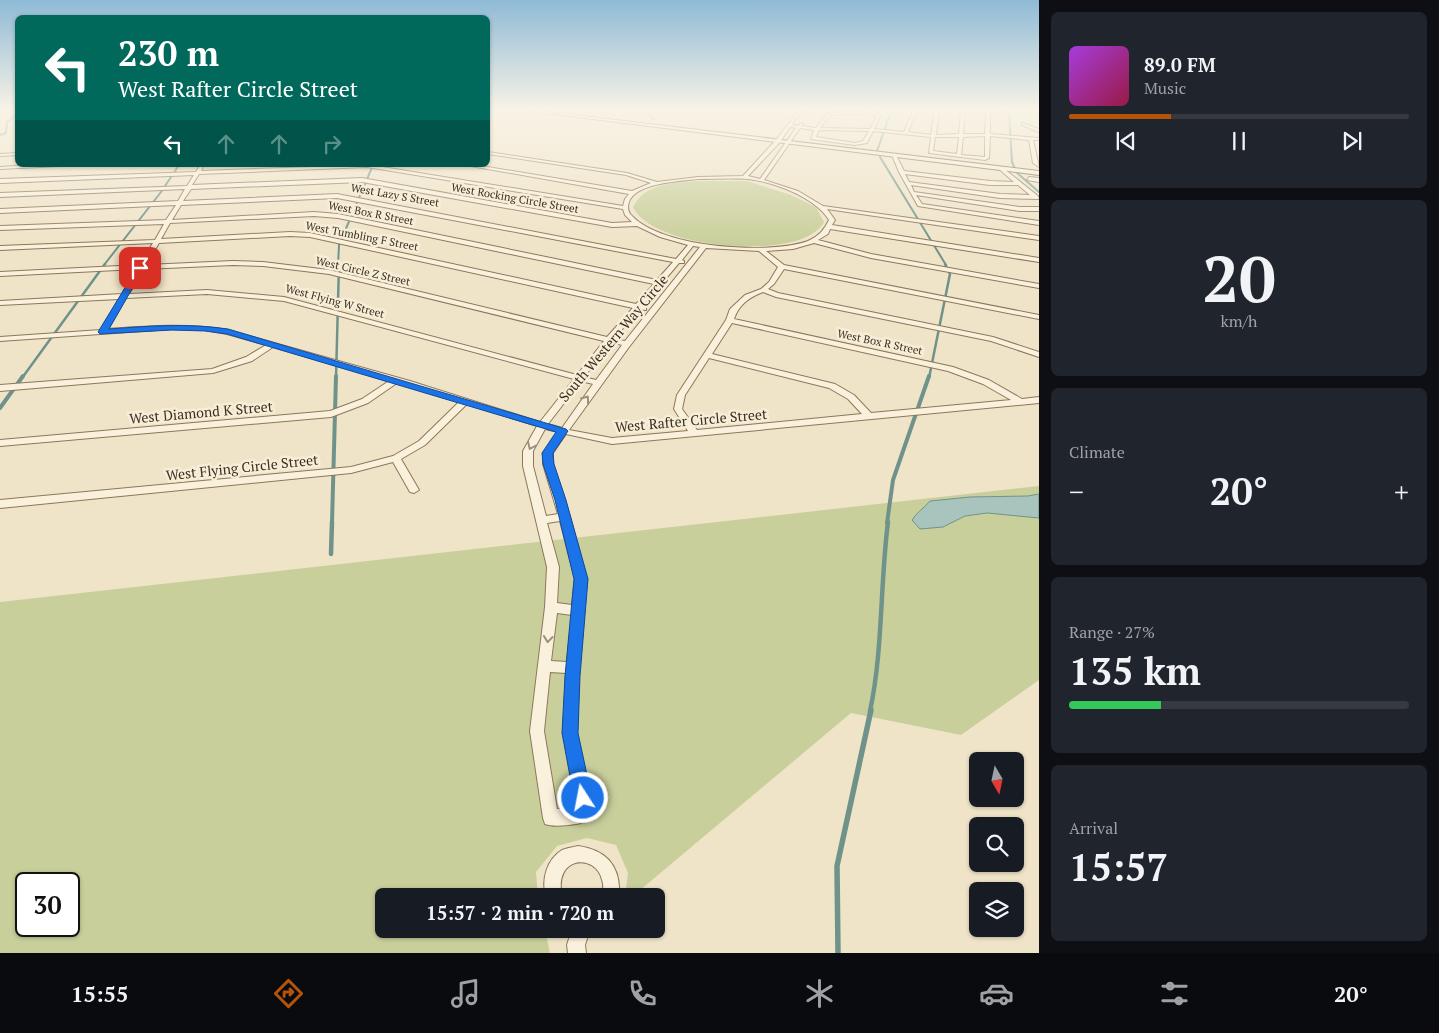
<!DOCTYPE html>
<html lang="en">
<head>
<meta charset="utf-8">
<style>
	body { margin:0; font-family:"PT Serif",serif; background:#20242c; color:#f1f3f6; height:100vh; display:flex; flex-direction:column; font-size:19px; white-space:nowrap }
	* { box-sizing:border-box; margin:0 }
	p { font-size:16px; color:#9ea1a6 }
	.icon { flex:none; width:28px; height:28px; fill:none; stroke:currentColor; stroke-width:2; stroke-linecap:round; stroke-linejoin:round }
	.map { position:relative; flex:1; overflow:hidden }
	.details { display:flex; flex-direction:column; gap:12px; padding:12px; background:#0d0f14; width:400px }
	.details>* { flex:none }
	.guide { position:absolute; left:15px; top:15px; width:475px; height:152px; border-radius:8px; box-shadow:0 1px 4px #0004; background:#00695c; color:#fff; overflow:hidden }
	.needle { width:32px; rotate:171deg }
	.tools { position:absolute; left:969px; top:752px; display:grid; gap:10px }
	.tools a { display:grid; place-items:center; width:55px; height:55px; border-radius:8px; background:#171b24; box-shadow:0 1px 4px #0004; font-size:25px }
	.speed { position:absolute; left:15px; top:872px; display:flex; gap:10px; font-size:25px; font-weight:700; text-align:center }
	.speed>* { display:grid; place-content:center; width:65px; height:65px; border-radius:50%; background:#171b24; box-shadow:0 1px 4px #0004; line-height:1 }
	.speed .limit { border:2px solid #111; border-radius:8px; background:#fff; color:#111 }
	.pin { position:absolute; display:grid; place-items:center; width:42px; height:42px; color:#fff; margin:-21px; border-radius:10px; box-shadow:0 2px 8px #0006 }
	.me { position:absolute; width:55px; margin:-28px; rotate:349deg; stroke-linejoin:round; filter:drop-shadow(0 0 4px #0008) }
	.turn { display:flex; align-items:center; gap:18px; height:105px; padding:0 20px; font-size:22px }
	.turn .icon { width:65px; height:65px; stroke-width:2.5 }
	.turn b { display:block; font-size:35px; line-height:42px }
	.lanes { display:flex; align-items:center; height:48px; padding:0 20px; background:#0003; justify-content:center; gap:25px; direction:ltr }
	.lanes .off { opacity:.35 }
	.big { font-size:38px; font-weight:800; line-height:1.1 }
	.details .tile { flex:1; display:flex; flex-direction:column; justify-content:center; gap:8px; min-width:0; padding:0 18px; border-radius:8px; background:#20242c }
	.details .dial { align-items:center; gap:0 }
	.dial b { font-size:65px; line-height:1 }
	.song { display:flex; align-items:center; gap:15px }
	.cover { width:60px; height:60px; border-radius:8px; background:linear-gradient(135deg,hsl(280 70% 55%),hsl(340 70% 35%)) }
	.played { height:5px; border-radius:2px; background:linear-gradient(90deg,#b45309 30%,#363941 30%) }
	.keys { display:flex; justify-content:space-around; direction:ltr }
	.heat { display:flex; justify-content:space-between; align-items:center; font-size:28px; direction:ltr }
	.charge { height:8px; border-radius:4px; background:linear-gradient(90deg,#34c759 27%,#363941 0) }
	.trip { position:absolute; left:375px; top:888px; width:290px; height:50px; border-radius:8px; background:#171b24; box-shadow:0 1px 4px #0004; font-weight:800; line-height:50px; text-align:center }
	.menu { display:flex; height:80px; justify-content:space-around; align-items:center; background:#090b0e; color:#9ea1a6 }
	.menu .icon { width:35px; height:35px }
	.menu .active { color:#b45309 }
	.menu b { font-size:22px; color:#f1f3f6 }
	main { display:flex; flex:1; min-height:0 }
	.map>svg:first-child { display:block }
	.green { fill:#c9cf9b; fill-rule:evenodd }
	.water { fill:#a9c4bc; stroke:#6f938a }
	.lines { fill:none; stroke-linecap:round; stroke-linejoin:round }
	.stream-far4 { stroke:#6f938a; stroke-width:2 }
	.stream-far3 { stroke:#6f938a; stroke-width:2.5 }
	.stream-far2 { stroke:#6f938a; stroke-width:4 }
	.stream-far1 { stroke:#6f938a; stroke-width:4.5 }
	.stream { stroke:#6f938a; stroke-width:5.5 }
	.street-casing { stroke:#8d765c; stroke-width:2 }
	.secondary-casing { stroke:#6f573f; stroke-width:2 }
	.street { fill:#faf1dc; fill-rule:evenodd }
	.secondary { fill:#faf1dc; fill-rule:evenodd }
	.oneway { stroke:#9c907e }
	.route { fill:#1a73e8; stroke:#114b97 }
	.labels { text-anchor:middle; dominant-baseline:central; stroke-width:5; stroke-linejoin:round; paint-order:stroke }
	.far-street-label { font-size:11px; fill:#3d2e20; stroke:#f7eed8 }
	.street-label { font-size:14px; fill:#3d2e20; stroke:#f7eed8 }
</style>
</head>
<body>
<main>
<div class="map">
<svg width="1039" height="953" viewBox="0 0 1039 953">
	<rect width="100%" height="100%" fill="#f0e4c8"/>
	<path class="green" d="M 698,181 L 747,181 L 791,195 L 816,207 L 824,222 C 803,263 651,249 633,207 C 645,183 674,183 698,181 Z
		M 1039,486 L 1039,680 L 961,735 L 851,713 L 633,896 L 625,896 L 628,873 L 616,845 L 587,838 L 557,846 L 536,872 L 538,896 L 384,896 L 384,929 L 545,929 L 550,953 L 0,953 L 0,602 ZM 26,884 L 69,884 L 69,926 L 26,926 Z"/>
	<path class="water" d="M 1039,494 L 1039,518 L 987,513 L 965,516 L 943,527 L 920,529 L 912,520 C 917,512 924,508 930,501 L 970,497 L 1028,496 Z"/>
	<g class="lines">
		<path class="stream-far4" d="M 644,111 L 654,119
			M 1004,111 L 1009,113 L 1012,162 L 1015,169
			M 0,135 L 6,133 L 7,122 L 18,114
			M 877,151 L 891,111
			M 880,157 L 946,265
			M 1016,172 L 1039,192
			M 104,265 L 161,192 L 179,165
			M 338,265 L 339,245 L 373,165"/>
		<path class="stream-far3" d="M 22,378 L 105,264
			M 336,378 L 339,264
			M 929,378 L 950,274 L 945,264"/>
		<path class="stream-far2" d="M 0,408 L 23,376
			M 332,523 L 336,376
			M 887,523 L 893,480 L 929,376"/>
		<path class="stream-far1" d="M 331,554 L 332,522
			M 870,711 C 883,651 880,584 888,522"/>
		<path class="stream" d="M 838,953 L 837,866 L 871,710"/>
		<g class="street-casing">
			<path id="street" d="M 807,111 L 811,111 L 798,116 L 792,125 L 798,126 L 801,123 L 803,124 L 802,126 L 816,128 L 828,113 L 871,111 L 881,115 L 874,129 L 904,132 L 913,111 L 917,111 L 908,132 L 931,135 L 935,111 L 939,111 L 936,135 L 959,134 L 961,111 L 965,111 L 963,134 L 985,134 L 986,114 L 982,111 L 986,111 L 990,113 L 990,134 L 1039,138 L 1039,140 L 1033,140 L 1039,167 L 1033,163 L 1029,140 L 990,136 L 989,158 L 985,160 L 929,153 L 931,137 L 873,131 L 867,143 L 855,145 L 811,139 L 814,130 L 800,128 L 764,180 L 798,191 L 823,206 L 1039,236 L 1039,240 L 827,209 L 835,220 L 832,225 L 1039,258 L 1039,262 L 830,229 L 828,234 L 818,240 L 871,254 L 1039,284 L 1039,288 L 871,258 L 814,243 L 793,249 L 766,251 L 784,265 L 1039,315 L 1039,319 L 784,269 L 774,284 L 768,289 L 778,293 L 993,337 L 1039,352 L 1039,357 L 991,341 L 776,297 L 763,292 C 750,297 739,304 734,319 L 953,367 L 989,380 L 1022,399 L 1039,397 L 1039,403 L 612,444 L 566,434 L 553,453 L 553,464 L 570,517 L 587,579 L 579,676 L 577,733 L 594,814 L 592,820 C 581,824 555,828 545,824 L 543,818 L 530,731 L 545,607 L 547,567 L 523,466 L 523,451 L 537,426 L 467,404 L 425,445 L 401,459 L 419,490 L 414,493 L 410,492 L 393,462 L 351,473 L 0,508 L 0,500 L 351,467 L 393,456 L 419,441 L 459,402 L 397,383 L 368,403 L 331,417 L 0,446 L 0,440 L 330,411 L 362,399 L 389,381 L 273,347 L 252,361 L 213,373 L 0,391 L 0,385 L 212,369 L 246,357 L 266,345 L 227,334 L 205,330 L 172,329 L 0,341 L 0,337 L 101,330 L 119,299 L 0,305 L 0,301 L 122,294 L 137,269 L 0,276 L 0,272 L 139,265 L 153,243 L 0,250 L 0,246 L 155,240 L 164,224 L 0,230 L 0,226 L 166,220 L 176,205 L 0,213 L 0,209 L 178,201 L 185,189 L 0,197 L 0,193 L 187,186 L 194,175 L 0,183 L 0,179 L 196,172 L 200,165 L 204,165 L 201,171 L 370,165 L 623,206 L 625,199 L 629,194 L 465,165 L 476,165 L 632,191 L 651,183 L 626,175 L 488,154 L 488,152 L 627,173 L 657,182 L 698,177 L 743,176 L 776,140 L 796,114 ZM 871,113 L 877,116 L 870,129 L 820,128 L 830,115 ZM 790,127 L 796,128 L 760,179 L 748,176 L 780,142 ZM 819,130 L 869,131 L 863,141 L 855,143 L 816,137 ZM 985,136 L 985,157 L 961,155 L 963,137 ZM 935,137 L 959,137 L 957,154 L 933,151 ZM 367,167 L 623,209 L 625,215 L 632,222 L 612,223 L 362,178 L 192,185 L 199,174 ZM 698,179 C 715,179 732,178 748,179 C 774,182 815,197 829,220 C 824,230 819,236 808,241 C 769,255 662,248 632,216 C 628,212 627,208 629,202 C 635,183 680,181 698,179 ZM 362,182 L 612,227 L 637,226 L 660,237 L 688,245 L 676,259 L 337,194 L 183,201 L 191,189 ZM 337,198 L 673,262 L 657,280 L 338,214 L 314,212 L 172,220 L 181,205 ZM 314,216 L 338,218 L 654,284 L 636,304 L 310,233 L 290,232 L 161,239 L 170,223 ZM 290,236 L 310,237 L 633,308 L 607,337 L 329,270 L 263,262 L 233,261 L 146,265 L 159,243 ZM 693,246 L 700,247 L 625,341 L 614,339 L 639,309 L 646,310 L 646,306 L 642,306 L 660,285 L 666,285 L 666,283 L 663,282 L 679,263 L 684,263 L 684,261 L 682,260 ZM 706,248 L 759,251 L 778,267 L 769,282 L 761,289 L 745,295 L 730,309 L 726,320 L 677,395 L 674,409 L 688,431 L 612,438 L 569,430 L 629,347 ZM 233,265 L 263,266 L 329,274 L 604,341 L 577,375 L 284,297 L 207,290 L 129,294 L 144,269 ZM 207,294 L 284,301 L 574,379 L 540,422 L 410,381 L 228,330 C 188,323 149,326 108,329 L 126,298 ZM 732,323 L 948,371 L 983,384 L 1011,400 L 871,413 L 854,395 L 835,384 L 712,354 ZM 611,342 L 622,345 L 596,380 L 584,377 ZM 709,358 L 829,388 L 848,399 L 862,414 L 697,430 L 682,409 L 685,395 ZM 581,381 L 593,384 L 562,428 L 548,424 ZM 545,429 L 558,432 L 543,453 L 543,464 L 558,514 L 546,516 L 533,466 L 533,451 ZM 560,521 L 575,579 L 572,605 L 557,603 L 559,567 L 547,523 ZM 557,613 L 572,615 L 567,662 L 551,661 ZM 550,672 L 566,673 L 563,733 L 577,807 L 557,809 L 544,731 Z
				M 1022,123 L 1039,129 L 1039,132 L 1022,125 Z
				M 18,153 L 18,155 L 0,156 L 0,154 Z
				M 892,155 L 896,155 L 904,171 L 990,181 L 1014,182 L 999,169 L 1003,168 L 1038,196 L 1039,199 L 1000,198 L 911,185 L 914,192 L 1020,207 L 1039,207 L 1039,211 L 1020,211 L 916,195 L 922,204 L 1039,221 L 1039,225 L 918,206 L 899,172 ZM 905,174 L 990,185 L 1018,185 L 1030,195 L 1000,194 L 909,182 Z
				M 31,165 L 62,165 L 60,166 L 0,169 L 0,167 Z
				M 1029,177 L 1039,178 L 1039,182 L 1027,180 Z
				M 578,846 C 607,850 621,867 619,896 L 603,896 C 603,891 604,885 602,880 C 596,853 553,856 562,896 L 546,896 C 541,880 547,859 562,850 C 567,848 573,847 578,846 Z
				M 572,929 L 590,929 L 585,945 L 586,953 L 568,953 L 567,945 Z"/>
		</g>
		<g class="secondary-casing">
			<path id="secondary" d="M 529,111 L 541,111 L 1039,171 L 1039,175 Z"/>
		</g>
		<use href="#street" class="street"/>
		<use href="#secondary" class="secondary"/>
	</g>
	<defs><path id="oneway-chevron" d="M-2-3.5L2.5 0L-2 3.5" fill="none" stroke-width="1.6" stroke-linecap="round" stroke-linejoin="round" transform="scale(1.25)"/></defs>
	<g class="oneway">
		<use href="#oneway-chevron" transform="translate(586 399) rotate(-54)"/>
		<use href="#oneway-chevron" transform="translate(531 446) rotate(115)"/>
		<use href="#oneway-chevron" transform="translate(548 639) rotate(96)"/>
	</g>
	<linearGradient id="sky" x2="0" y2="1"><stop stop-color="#8fbad6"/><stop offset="0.45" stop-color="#f8f3e6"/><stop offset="1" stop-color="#f8f3e6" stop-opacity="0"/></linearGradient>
	<rect width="1039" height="244" fill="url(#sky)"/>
	<path class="route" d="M 140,266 L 144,268 L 109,329 C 149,326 188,323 228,329 L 566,429 L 568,431 L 553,453 L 554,464 L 566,500 L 588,579 L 580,676 L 578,733 L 592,798 L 589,804 L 583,806 L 577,804 L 574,798 L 562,733 L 565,676 L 574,579 L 555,500 L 543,464 L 542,453 L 556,432 L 227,334 L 205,331 L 172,330 L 100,334 L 98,332 L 137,268 Z"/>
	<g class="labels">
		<g class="far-street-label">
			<text transform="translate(395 195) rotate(10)">West Lazy S Street</text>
			<text transform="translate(515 198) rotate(10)">West Rocking Circle Street</text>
			<text transform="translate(371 213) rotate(11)">West Box R Street</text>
			<text transform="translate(362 236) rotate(11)">West Tumbling F Street</text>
			<text transform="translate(363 271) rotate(13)">West Circle Z Street</text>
			<text transform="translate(335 301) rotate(15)">West Flying W Street</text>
			<text transform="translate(880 342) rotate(12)">West Box R Street</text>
		</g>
		<g class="street-label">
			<text transform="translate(613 338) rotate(-50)">South Western Way Circle</text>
			<text transform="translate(201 412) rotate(-5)">West Diamond K Street</text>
			<text transform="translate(691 420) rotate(-5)">West Rafter Circle Street</text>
			<text transform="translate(242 467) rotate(-6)">West Flying Circle Street</text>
		</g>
	</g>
</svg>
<div class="tools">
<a><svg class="needle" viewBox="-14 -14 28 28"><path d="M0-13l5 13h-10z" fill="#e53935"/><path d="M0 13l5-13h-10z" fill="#9ea1a6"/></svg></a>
<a><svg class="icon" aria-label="search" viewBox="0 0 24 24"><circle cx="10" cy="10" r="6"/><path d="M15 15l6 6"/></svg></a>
<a><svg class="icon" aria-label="layers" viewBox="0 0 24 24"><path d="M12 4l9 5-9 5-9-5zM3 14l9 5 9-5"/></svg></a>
</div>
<div class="speed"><div class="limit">30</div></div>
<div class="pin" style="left:140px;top:268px;background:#d93025"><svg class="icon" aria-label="arrive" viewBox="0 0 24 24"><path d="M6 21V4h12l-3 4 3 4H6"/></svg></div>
<svg class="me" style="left:583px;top:798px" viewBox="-20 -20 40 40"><circle r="17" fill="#1a73e8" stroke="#fff" stroke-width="3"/><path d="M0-11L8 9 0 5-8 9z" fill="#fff"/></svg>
<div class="trip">15:57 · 2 min · 720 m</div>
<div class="guide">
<div class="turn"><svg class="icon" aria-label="left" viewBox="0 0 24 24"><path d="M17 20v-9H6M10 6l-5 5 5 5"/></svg><div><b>230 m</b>West Rafter Circle Street</div></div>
<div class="lanes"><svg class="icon" aria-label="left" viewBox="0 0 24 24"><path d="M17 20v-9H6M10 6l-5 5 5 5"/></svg><svg class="icon off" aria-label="ahead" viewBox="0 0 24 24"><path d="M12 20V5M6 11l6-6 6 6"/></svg><svg class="icon off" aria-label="ahead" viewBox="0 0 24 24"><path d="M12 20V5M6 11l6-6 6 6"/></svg><svg class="icon off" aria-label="right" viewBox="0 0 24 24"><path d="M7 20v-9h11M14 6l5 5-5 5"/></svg></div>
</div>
</div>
<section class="details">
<div class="tile">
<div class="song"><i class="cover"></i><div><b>89.0 FM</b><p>Music</p></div></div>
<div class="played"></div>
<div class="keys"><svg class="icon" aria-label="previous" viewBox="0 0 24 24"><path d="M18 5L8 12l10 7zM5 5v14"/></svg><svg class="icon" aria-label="pause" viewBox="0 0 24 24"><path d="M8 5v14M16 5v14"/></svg><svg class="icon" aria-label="next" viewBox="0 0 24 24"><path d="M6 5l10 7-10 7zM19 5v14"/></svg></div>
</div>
<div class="tile dial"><b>20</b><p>km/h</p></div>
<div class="tile"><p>Climate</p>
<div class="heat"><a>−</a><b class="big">20°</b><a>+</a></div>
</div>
<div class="tile"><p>Range · 27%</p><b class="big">135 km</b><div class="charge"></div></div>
<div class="tile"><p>Arrival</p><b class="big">15:57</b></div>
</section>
</main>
<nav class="menu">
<b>15:55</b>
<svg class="icon active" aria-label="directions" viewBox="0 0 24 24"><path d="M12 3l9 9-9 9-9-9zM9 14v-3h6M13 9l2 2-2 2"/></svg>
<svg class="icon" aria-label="music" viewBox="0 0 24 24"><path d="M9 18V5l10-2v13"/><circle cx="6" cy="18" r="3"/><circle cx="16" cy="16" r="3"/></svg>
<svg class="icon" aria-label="phone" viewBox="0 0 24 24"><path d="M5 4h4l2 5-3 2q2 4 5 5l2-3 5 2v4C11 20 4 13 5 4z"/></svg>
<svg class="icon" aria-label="climate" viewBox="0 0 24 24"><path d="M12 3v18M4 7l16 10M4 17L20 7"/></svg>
<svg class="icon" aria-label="car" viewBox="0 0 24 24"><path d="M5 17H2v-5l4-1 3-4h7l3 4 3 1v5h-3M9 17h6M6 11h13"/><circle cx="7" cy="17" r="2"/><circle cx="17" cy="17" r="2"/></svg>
<svg class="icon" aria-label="filters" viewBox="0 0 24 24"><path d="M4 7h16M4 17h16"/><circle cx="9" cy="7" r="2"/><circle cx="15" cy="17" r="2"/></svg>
<b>20°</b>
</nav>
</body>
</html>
